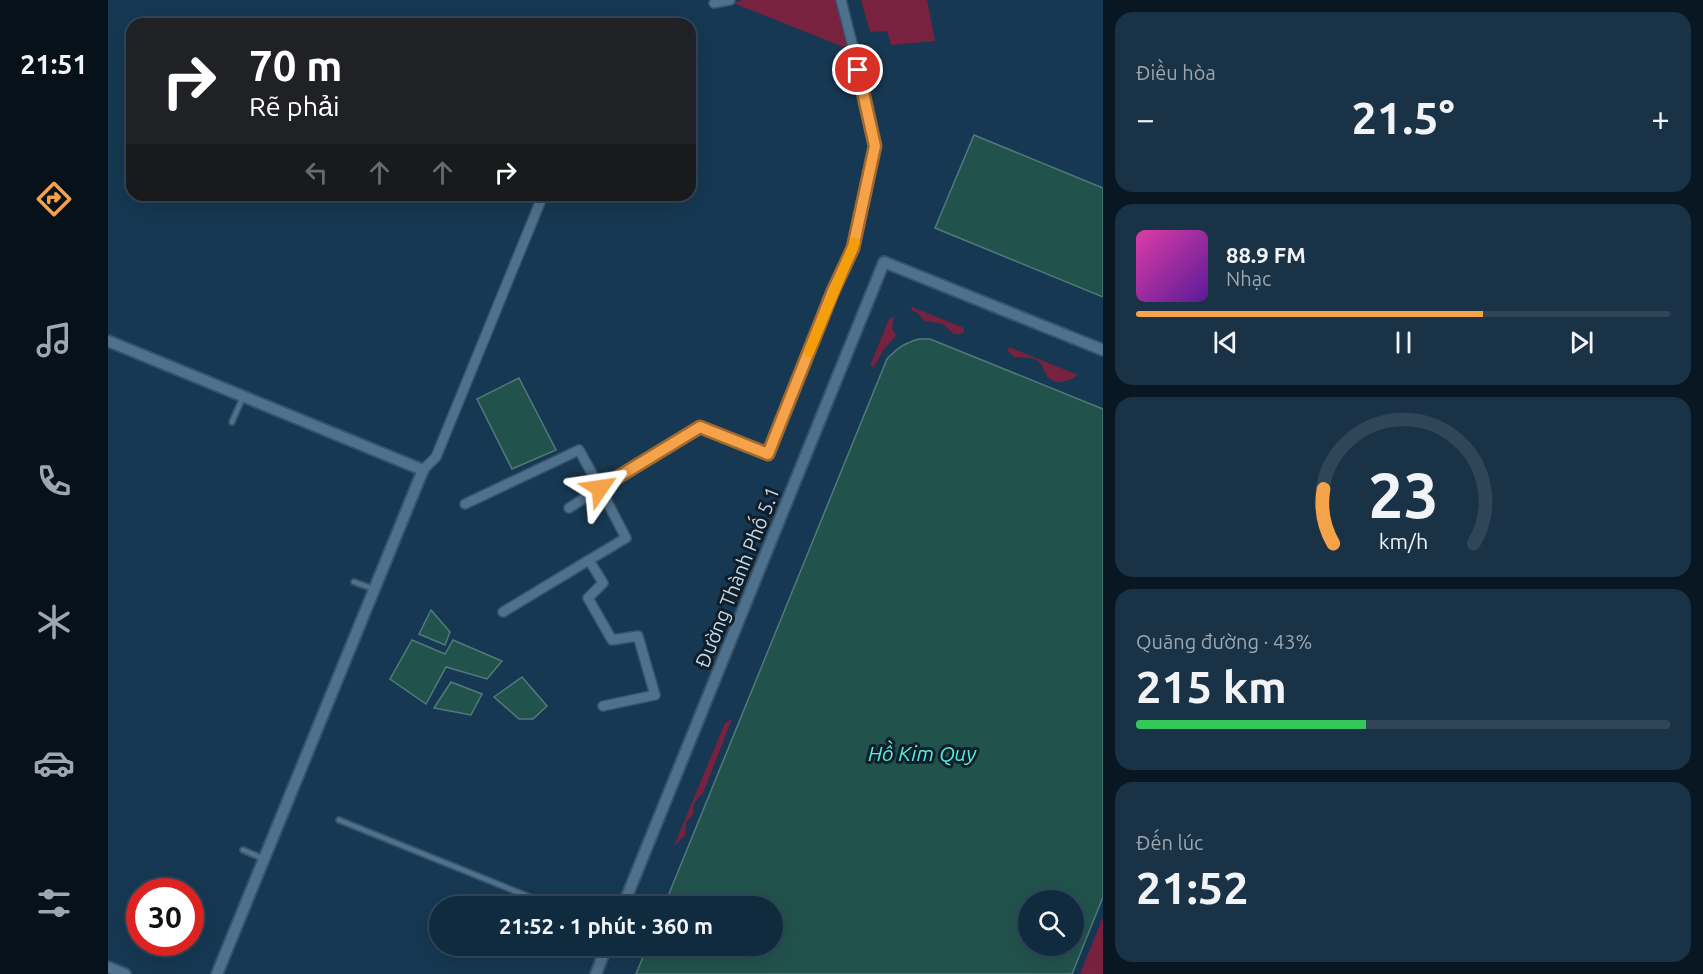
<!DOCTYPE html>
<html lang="vi">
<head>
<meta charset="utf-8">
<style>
	body { margin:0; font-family:Ubuntu,sans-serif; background:#193245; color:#f1f3f6; height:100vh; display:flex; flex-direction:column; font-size:22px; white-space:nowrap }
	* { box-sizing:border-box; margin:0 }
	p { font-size:20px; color:#9ca7b0 }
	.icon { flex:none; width:33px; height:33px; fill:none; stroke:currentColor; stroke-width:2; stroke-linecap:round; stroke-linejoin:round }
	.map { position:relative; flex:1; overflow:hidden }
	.drawer { display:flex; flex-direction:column; gap:12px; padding:12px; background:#091722; width:600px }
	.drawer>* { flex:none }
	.guide { position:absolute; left:18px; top:18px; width:570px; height:183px; border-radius:18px; box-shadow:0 6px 24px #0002,0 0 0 2px #304658; background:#202124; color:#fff; overflow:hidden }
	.buttons { position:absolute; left:910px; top:890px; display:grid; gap:12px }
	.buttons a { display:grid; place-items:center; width:66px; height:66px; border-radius:50%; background:#102a3e; box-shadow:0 6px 24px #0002,0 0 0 2px #304658; font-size:30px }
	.speed { position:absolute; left:18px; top:878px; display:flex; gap:12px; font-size:30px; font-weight:700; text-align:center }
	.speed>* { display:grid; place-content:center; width:78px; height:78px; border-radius:50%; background:#102a3e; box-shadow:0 6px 24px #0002,0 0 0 2px #304658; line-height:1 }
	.speed .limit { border:9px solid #d22; background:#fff; color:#111 }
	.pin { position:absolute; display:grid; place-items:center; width:51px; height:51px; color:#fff; margin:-26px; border:3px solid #fff; border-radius:50%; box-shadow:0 2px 6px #0007 }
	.me { position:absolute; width:66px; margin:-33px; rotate:58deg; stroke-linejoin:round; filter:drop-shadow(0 0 4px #0008) }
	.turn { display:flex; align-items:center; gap:21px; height:126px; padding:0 24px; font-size:27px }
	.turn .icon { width:78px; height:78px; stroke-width:2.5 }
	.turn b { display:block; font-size:42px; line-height:51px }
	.lanes { display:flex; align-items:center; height:57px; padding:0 24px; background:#0003; justify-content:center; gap:30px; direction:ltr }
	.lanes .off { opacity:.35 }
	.big { font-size:45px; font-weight:700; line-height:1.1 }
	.drawer .widget { flex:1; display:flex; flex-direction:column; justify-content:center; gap:9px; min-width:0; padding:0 21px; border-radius:18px; background:#193245 }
	.drawer .dial { align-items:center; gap:0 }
	.dial svg { height:156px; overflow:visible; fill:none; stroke:#304658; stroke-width:7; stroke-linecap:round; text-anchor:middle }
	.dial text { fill:#f1f3f6; stroke:none }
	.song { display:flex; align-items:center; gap:18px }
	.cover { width:72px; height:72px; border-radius:9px; background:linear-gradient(135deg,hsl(320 70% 55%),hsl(270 70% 35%)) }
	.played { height:6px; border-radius:3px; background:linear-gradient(90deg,#f6a248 65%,#304658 65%) }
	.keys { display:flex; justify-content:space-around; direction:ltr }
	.heat { display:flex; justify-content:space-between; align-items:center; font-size:33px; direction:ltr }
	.charge { height:9px; border-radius:4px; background:linear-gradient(90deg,#34c759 43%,#304658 0) }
	.trip { position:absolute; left:321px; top:896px; width:354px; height:60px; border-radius:30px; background:#102a3e; box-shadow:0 6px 24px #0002,0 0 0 2px #304658; font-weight:700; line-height:60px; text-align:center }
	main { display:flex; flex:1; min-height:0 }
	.tab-bar { display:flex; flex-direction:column; width:108px; justify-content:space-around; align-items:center; background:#061119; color:#9ca7b0 }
	.tab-bar .icon { width:42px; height:42px }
	.tab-bar .current { color:#f6a248 }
	.tab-bar b { font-size:27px; color:#f1f3f6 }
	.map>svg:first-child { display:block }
	.green { fill:#78223f }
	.water { fill:#22524c; stroke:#537a7b; stroke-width:1.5; fill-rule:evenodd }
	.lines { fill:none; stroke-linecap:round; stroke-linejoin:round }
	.service-casing { stroke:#375369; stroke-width:8 }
	.minor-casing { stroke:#375369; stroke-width:12 }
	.tertiary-casing { stroke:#375369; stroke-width:14 }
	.service { stroke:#4e718d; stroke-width:4.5 }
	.minor { stroke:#4e718d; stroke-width:9 }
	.tertiary { stroke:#4e718d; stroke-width:10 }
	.route-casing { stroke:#a0692f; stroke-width:15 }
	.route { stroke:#f6a248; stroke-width:10 }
	.slow { stroke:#f59e0b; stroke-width:10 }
	.labels { text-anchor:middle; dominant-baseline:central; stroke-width:6; stroke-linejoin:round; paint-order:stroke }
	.street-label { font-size:20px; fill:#c5d8e8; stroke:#101e2a }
	.water-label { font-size:21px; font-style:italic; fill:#55eedc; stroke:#101e2a }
</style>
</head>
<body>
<main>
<nav class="tab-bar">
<b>21:51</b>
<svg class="icon current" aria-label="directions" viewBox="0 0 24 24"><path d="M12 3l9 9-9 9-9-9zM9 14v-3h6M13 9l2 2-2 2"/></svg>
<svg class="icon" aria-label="music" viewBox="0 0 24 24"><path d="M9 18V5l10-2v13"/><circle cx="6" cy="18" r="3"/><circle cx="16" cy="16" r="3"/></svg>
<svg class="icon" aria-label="phone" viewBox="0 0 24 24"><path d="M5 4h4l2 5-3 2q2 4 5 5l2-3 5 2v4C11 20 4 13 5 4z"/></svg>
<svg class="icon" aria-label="climate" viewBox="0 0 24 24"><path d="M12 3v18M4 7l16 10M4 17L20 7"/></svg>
<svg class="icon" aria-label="car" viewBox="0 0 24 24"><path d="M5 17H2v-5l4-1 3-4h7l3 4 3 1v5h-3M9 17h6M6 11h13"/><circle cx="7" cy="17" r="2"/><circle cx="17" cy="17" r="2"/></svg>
<svg class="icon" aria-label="filters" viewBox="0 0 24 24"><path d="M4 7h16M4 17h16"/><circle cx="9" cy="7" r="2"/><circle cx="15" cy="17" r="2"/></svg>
</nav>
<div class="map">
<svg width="995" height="974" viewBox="0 0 995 974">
	<rect width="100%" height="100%" fill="#163852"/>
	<path class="green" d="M 635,0 L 733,0 L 746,51 L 625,3 Z
		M 753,0 L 819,0 L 827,41 L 783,45 L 779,31 L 762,32 Z
		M 804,307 L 856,328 L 856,332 L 853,334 L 846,334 L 835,324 L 816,321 L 810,313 L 803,310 Z
		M 786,316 L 784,328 L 788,336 L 776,349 L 766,367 L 762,366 L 781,319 Z
		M 901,347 L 970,375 C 962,381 949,386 940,377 C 936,372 935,365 930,361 C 924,356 913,358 906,357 L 900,351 Z
		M 624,719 L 595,793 L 586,803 L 585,814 L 578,823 L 577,835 L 566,846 L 617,723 Z
		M 995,917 L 995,974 L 972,974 Z"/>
	<path class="water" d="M 866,135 L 995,188 L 995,297 L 827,228 Z
		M 811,339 L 822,339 L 995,409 L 995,897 L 964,974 L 528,974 L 540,945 L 664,945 L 664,906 L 556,906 L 779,359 C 789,348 797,343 811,339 ZM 921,900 L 966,900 L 966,945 L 921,945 Z
		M 411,378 L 448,450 L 404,469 L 369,399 Z
		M 323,610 L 342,632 L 337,645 L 311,634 Z
		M 304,640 L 337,654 L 345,640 L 394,661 L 379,679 L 338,667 L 318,704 L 282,679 Z
		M 414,677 L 439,706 L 425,719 L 411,719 L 386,697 Z
		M 343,682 L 374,694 L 363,715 L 326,708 Z"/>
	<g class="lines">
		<g class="service-casing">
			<path id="service" d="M 124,422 L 135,397
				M 246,582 L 266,589
				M 231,820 L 444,906
				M 135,850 L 156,859"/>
		</g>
		<g class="minor-casing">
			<path id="minor" d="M 606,3 L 622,0
				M 315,470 L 328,457 L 435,195
				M 357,504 L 471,450 L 492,488 L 461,508
				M 395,612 L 481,560
				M 495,706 L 547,695 L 530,636 L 504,640 L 480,598 L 495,583 L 481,560 L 518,538 L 492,488 L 592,427 L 660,454 L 725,291 L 745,248 L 767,146 L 746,51 L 733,0"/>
		</g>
		<g class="tertiary-casing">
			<path id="tertiary" d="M 0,341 L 315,470 L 109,974
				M 515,906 L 776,262 L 995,350
				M 0,967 L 17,974
				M 488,974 L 499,945"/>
		</g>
		<use href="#service" class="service"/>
		<use href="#minor" class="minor"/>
		<use href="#tertiary" class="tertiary"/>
	</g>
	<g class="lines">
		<g class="route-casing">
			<path id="route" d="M 492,488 L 592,427 L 660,454 L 725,291 L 745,248 L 767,146 L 750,70"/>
		</g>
		<use href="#route" class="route"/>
		<path class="slow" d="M 701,352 L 747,242"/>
	</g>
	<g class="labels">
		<g class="street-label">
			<text transform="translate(629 577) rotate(-68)">Đường Thành Phố 5.1</text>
		</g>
		<g class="water-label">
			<text x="814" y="753">Hồ Kim Quy</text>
		</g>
	</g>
</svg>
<div class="buttons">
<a><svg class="icon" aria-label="search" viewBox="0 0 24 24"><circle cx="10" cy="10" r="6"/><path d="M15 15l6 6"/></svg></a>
</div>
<div class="speed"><div class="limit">30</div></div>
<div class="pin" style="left:750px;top:70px;background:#d93025"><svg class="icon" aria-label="arrive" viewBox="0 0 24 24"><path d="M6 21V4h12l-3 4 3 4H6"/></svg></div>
<svg class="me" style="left:492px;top:488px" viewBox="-20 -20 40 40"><path d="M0-17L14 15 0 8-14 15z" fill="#f6a248" stroke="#fff" stroke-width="4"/></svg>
<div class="trip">21:52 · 1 phút · 360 m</div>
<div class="guide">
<div class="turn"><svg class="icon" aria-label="right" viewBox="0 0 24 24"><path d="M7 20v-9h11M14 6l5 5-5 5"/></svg><div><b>70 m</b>Rẽ phải</div></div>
<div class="lanes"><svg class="icon off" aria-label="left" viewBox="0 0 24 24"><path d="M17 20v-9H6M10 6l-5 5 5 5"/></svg><svg class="icon off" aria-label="ahead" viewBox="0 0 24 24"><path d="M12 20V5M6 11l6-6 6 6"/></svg><svg class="icon off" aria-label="ahead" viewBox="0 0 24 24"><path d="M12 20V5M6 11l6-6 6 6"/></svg><svg class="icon" aria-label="right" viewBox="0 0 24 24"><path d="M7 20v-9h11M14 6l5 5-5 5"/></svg></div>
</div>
</div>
<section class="drawer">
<div class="widget"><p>Điều hòa</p>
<div class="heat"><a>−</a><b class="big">21.5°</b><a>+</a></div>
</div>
<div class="widget">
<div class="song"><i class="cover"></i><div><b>88.9 FM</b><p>Nhạc</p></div></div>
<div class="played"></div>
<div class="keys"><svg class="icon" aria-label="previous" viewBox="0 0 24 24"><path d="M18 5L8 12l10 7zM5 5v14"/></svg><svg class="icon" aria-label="pause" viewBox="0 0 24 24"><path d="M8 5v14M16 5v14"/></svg><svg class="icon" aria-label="next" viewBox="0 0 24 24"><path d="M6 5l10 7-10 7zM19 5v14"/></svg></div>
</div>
<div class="widget dial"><svg viewBox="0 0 100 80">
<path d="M14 69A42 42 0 1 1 86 69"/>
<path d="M14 69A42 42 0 0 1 9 41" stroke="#f6a248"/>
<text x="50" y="56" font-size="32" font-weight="700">23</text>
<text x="50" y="72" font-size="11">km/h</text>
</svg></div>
<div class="widget"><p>Quãng đường · 43%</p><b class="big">215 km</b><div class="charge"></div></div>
<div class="widget"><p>Đến lúc</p><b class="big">21:52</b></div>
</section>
</main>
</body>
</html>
